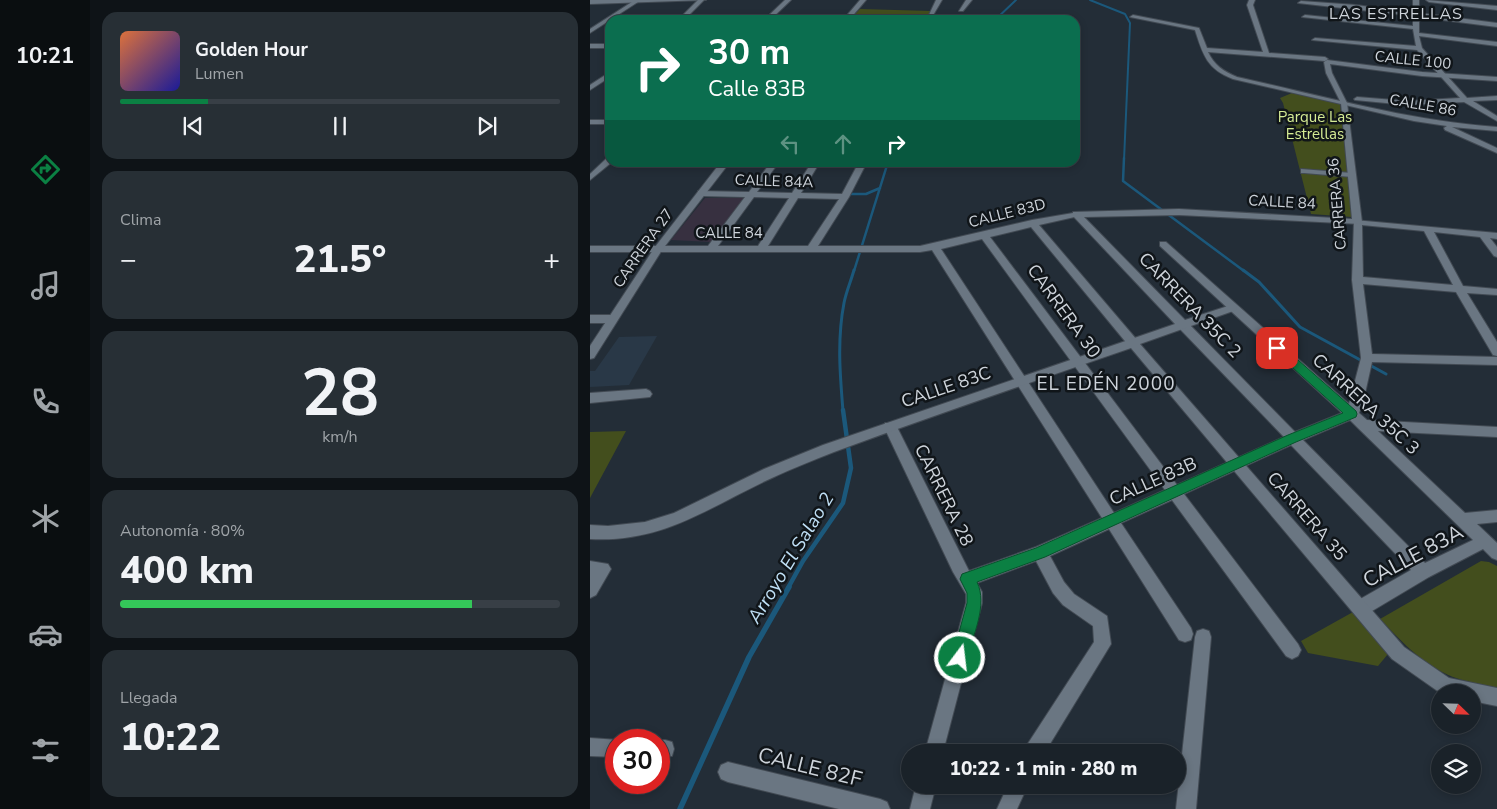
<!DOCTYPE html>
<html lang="es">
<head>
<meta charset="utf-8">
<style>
	body { margin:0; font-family:"Nunito Sans",sans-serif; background:#272f35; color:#f1f3f6; height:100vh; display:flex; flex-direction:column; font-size:19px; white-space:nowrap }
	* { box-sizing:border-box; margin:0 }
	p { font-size:16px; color:#9fa4a8 }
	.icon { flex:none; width:28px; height:28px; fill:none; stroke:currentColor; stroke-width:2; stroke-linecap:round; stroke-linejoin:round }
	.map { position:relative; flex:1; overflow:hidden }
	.details { display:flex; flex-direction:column; gap:12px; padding:12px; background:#0e1317; width:500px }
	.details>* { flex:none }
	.guide { position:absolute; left:15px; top:15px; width:475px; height:152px; border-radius:15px; box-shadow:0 2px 8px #0003,0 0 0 1px #383f46; background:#0b6e4f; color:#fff; overflow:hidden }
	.needle { width:32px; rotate:113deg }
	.buttons { position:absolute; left:841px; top:684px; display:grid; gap:10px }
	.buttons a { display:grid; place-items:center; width:50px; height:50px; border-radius:50%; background:#1a2229; box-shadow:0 2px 8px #0003,0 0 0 1px #383f46; font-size:25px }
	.speed { position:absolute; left:15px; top:729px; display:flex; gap:10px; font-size:25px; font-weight:700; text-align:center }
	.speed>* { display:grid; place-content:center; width:65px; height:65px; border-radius:50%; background:#1a2229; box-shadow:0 2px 8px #0003,0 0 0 1px #383f46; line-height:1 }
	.speed .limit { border:8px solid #d22; background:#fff; color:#111 }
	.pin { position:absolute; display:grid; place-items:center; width:42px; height:42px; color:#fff; margin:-21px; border-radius:10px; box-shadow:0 2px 8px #0006 }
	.me { position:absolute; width:55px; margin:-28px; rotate:15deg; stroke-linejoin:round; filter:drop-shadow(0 0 4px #0008) }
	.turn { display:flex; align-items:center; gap:18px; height:105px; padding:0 20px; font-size:22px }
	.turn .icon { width:65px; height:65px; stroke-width:2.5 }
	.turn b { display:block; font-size:35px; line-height:42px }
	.lanes { display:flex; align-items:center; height:48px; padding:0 20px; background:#0003; justify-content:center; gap:25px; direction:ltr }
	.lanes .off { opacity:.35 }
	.big { font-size:38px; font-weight:800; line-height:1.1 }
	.details .tile { flex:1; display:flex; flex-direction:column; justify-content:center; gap:8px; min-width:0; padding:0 18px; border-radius:15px; background:#272f35 }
	.details .dial { align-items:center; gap:0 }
	.dial b { font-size:65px; line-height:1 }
	.song { display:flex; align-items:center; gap:15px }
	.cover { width:60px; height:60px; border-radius:8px; background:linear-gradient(135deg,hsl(20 70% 55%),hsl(240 70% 35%)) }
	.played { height:5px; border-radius:2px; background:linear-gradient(90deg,#0b8043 20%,#383f46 20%) }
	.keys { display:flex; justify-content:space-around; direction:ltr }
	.heat { display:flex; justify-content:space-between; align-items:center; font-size:28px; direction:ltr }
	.charge { height:8px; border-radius:4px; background:linear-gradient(90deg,#34c759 80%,#383f46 0) }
	.trip { position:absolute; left:311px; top:744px; width:285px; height:50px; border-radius:25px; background:#1a2229; box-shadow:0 2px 8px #0003,0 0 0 1px #383f46; font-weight:800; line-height:50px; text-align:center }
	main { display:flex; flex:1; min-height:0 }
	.tab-bar { display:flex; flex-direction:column; width:90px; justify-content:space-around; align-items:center; background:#0a0e10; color:#9fa4a8 }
	.tab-bar .icon { width:35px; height:35px }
	.tab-bar .on { color:#0b8043 }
	.tab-bar b { font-size:22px; color:#f1f3f6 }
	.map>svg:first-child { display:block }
	.built { fill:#293847 }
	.education { fill:#373040 }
	.green { fill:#434e1d }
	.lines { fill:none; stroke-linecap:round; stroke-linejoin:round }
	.stream-far4 { stroke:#1b587b; stroke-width:2 }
	.stream-far3 { stroke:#1b587b; stroke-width:2.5 }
	.stream-far2 { stroke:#1b587b; stroke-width:3 }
	.stream-far1 { stroke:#1b587b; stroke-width:4.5 }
	.stream { stroke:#1b587b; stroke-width:5.5 }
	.minor-casing { stroke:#424a53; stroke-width:2 }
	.tertiary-casing { stroke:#424a53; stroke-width:2 }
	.minor { fill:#6a7682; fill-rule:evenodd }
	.tertiary { fill:#6a7682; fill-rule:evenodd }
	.route { fill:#0b8043; stroke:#07532c }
	.labels { text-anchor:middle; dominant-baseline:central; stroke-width:5; stroke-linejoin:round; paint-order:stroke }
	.far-street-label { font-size:15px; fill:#ced4db; stroke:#101519 }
	.far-park-label { font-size:15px; fill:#d5eb94; stroke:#101519 }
	.far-neighbourhood-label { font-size:16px; letter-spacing:1px; fill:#ced4db; stroke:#101519 }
	.street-label { font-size:18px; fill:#ced4db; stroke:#101519 }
	.neighbourhood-label { font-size:19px; letter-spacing:1px; fill:#ced4db; stroke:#101519 }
	.water-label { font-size:19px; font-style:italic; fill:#bfdff5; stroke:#101519 }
	.near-street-label { font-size:21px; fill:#ced4db; stroke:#101519 }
</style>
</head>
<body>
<main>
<nav class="tab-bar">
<b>10:21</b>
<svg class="icon on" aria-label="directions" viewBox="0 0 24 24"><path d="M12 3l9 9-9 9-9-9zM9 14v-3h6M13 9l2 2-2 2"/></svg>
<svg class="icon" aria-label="music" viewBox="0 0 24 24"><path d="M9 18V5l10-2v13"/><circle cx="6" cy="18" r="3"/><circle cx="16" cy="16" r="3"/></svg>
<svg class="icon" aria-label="phone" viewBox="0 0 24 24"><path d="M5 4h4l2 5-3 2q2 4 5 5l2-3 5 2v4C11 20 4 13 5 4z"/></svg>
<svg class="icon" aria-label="climate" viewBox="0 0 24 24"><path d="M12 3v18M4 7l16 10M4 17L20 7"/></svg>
<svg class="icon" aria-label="car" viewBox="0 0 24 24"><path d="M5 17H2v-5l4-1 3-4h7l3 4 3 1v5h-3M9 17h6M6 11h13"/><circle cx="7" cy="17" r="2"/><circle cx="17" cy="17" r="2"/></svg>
<svg class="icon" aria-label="filters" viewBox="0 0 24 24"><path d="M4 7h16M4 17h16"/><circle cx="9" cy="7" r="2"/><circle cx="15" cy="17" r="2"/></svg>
</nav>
<section class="details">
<div class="tile">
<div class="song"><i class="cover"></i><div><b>Golden Hour</b><p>Lumen</p></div></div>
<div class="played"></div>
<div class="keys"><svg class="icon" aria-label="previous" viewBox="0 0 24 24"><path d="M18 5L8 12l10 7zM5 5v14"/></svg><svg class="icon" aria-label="pause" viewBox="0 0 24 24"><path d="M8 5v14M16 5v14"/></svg><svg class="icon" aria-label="next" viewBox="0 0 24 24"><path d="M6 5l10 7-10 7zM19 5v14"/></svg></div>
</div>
<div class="tile"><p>Clima</p>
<div class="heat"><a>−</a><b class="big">21.5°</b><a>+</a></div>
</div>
<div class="tile dial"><b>28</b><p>km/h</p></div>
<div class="tile"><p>Autonomía · 80%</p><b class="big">400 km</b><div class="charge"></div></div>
<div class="tile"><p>Llegada</p><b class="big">10:22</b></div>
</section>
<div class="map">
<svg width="907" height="809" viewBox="0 0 907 809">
	<rect width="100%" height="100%" fill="#232d37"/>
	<path class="built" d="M 67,336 L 39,385 L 0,387 L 0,371 L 5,371 L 29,337 Z"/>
	<path class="education" d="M 115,198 L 157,198 L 121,242 L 81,240 Z"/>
	<path class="green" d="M 270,9 L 341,11 L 337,17 L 353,17 L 351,20 L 259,20 Z
		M 702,93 L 750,104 L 762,217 L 721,214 L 693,103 L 690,98 Z
		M 36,431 L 0,498 L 0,432 Z
		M 891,561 L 899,562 L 907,566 L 907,688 C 895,685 881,683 869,679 C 837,669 813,643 790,619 Z
		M 763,612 L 798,654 L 788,666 L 718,653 L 711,641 Z"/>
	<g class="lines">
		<path class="stream-far4" d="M 500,0 L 535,14 L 540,23 L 534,160
			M 405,20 L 426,0"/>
		<path class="stream-far3" d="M 534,158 L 533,181 L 654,271
			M 257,194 L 276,194 L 290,188
			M 264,271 L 298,162"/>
		<path class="stream-far2" d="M 653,270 L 669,282 L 710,327 L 796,374
			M 253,411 C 250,375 247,339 254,303 C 256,292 261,281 264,270"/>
		<path class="stream-far1" d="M 198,588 L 213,561 L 253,503 L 261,468 L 253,410"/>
		<path class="stream" d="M 90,809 L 159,657 L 199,587"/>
		<g class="minor-casing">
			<path id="minor" d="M 45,0 L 51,0 L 0,33 L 0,29 Z
				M 108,0 L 114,0 L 94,20 L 88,20 Z
				M 195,0 L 201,0 L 180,20 L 174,20 Z
				M 346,0 L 352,0 L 342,17 L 338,17 Z
				M 376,0 L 382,0 L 373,11 L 369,11 Z
				M 659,0 L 665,0 L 663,5 L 679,53 L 735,57 L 738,59 L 735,61 L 618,52 C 624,65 633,71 647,77 C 733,96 819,121 907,127 L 907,131 L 862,127 L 907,148 L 907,153 L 855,130 L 854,128 L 857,126 L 824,121 L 643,79 C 617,69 613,55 605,30 L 540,17 L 543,15 L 609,28 L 617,48 L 673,52 L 657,5 Z
				M 823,0 L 829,0 L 829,13 L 907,23 L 907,27 L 829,17 L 829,33 L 907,42 L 907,46 L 829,36 L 832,48 L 877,98 L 907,96 L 907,100 L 883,101 L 907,116 L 907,121 L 874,102 L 817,105 L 765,100 L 764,99 L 767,97 L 817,101 L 870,98 L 827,50 L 722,40 L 725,38 L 826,46 L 823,29 L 712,17 L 715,15 L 823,26 L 823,16 L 708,3 L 711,1 L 766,5 L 823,13 Z
				M 836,0 L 907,6 L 907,10 L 839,2 Z
				M 0,44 L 20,44 L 20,48 L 0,48 Z
				M 20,72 L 20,77 L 0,90 L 0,85 Z
				M 0,120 L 20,120 L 20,124 L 0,124 Z
				M 17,158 L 20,158 L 20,162 L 22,162 L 0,180 L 0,174 Z
				M 181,162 L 189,162 L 167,192 L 202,193 L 222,162 L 230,162 L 211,193 L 252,194 L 269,162 L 277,162 L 259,197 L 228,246 L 330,246 L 442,220 L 489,212 L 489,216 L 449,225 L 547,340 L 549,343 L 547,346 L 539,346 L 441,227 L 400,237 L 587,485 L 694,437 L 589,328 L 587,325 L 589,322 L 597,322 L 705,432 L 752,413 L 570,246 L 570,242 L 576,242 L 759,404 L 771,358 L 762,280 L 764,220 L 907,233 L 907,239 L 900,238 L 907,247 L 907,257 L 904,256 L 890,237 L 844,232 L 873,286 L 907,289 L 907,295 L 877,293 L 907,342 L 907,356 L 903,355 L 866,292 L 773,284 L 782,354 L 907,357 L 907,365 L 782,362 L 774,398 L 769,413 L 777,420 L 907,427 L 907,437 L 788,431 L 875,513 L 907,510 L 907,522 L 887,524 L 907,543 L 907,560 L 902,558 L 893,549 L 839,577 L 777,614 L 771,616 L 765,614 L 763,608 L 765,602 L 821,570 L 701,445 L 594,494 L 708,644 L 711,650 L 708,656 L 702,659 L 696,656 L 582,500 L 531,523 L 601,628 L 603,634 L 601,640 L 595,642 L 589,640 L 519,529 L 460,556 L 474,582 L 484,594 L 517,616 L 521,644 L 455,752 L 435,752 L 437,745 L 504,642 L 503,626 L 473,605 L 463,593 L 446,561 L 387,583 L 392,592 L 392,603 L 353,752 L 335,752 L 376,603 L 376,594 L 363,572 L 294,427 L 295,423 L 305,423 L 379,571 L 446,547 L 512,518 L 342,250 L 330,252 L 0,252 L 0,246 L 118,246 L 155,197 L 111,196 L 108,195 L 108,191 L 159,192 ZM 164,197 L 199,198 L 168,246 L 128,246 ZM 208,198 L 249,199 L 218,246 L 178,246 ZM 772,225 L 834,231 L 863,285 L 773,277 ZM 392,239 L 575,490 L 524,513 L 351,249 ZM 760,420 L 768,428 L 883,540 L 835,563 L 713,440 Z
				M 711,169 L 762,173 L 766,175 L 762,177 L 714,173 L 711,173 Z
				M 0,315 L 23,315 L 28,319 L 23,323 L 0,323 Z
				M 56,389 L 60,391 L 62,394 L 60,397 L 0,403 L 0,393 Z
				M 0,561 L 18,564 L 21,569 L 6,595 L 0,598 Z
				M 613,629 L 619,631 L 621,637 L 606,809 L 586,809 L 605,637 L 607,631 Z
				M 0,738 L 29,740 L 26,740 L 26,757 L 0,756 Z
				M 68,740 L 75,740 L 82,742 L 84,749 L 82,756 L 69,758 Z
				M 138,762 L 290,799 L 297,802 L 300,809 L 249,809 L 138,782 L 131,779 L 128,772 L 131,765 Z
				M 326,785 L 346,785 L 340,809 L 320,809 Z
				M 418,785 L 438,785 L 427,809 L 407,809 Z"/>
		</g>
		<g class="tertiary-casing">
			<path id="tertiary" d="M 0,0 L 116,0 L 0,4 Z
				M 270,0 L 276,0 L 259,20 L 253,20 Z
				M 737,60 L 832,72 L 907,77 L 907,81 L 832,76 L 740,64 L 742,73 L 757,103 L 772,222 L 770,224 L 589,215 L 494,217 L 595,320 L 638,306 L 646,306 L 647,308 L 646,310 L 550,344 L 814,647 L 859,678 L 907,688 L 907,706 L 882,701 L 882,692 L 849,692 L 802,659 L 541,348 C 442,382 342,416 244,452 C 224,460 203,468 184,477 C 120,506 75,543 0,539 L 0,525 L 18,526 L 55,522 L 84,513 L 174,469 L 233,445 L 585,324 L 483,216 L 483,212 L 589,209 L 762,219 L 751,103 L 736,73 L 734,62 Z
				M 131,162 L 140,162 L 72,250 L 4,358 L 0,359 L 0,346 L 65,247 Z"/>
		</g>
		<use href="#minor" class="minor"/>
		<use href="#tertiary" class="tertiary"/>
	</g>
	<path class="route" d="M 687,344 L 691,345 L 766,411 L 767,414 L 766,417 L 706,442 L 455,557 L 387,582 C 398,605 383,635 377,658 L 375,663 L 370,665 L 364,663 L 362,658 L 377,603 L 377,593 L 370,579 L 372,574 L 446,548 L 698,435 L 753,413 L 683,350 L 682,348 Z"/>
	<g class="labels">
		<g class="far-street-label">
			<text transform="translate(823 60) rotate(6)">CALLE 100</text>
			<text transform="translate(833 105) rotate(10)">CALLE 86</text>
			<text transform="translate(184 181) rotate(2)">CALLE 84A</text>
			<text transform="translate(692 202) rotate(3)">CALLE 84</text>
			<text transform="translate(747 204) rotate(-95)">CARRERA 36</text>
			<text transform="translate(417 213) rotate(-14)">CALLE 83D</text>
			<text x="139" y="233">CALLE 84</text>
			<text transform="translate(53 248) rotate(-55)">CARRERA 27</text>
		</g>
		<g class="far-park-label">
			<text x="725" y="117">Parque Las<tspan x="725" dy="17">Estrellas</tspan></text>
		</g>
		<g class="far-neighbourhood-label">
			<text x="806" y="14">LAS ESTRELLAS</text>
		</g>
		<g class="street-label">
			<text transform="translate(600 305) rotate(46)">CARRERA 35C 2</text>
			<text transform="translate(474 311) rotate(54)">CARRERA 30</text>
			<text transform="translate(356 387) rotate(-19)">CALLE 83C</text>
			<text transform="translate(776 404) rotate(43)">CARRERA 35C 3</text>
			<text transform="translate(563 481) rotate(-24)">CALLE 83B</text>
			<text transform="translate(354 495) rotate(64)">CARRERA 28</text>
			<text transform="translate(717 516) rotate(49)">CARRERA 35</text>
		</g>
		<g class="neighbourhood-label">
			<text x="516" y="384">EL EDÉN 2000</text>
		</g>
		<g class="water-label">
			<text transform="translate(201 558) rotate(-59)">Arroyo El Salao 2</text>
		</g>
		<g class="near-street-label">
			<text transform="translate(823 556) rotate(-28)">CALLE 83A</text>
			<text transform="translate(220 767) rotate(14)">CALLE 82F</text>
		</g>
	</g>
</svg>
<div class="buttons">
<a><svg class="needle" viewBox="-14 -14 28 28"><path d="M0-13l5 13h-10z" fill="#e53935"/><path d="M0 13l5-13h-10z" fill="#9fa4a8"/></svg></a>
<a><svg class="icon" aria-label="layers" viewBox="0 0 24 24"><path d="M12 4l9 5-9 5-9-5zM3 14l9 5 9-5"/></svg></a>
</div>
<div class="speed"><div class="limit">30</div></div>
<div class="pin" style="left:687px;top:348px;background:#d93025"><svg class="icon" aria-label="arrive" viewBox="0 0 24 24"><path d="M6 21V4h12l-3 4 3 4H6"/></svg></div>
<svg class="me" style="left:370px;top:658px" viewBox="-20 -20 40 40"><circle r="17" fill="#0b8043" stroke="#fff" stroke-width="3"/><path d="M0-11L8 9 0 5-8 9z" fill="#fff"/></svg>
<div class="trip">10:22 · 1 min · 280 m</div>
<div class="guide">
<div class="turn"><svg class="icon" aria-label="right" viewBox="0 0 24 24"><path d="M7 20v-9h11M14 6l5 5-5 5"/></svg><div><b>30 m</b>Calle 83B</div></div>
<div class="lanes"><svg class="icon off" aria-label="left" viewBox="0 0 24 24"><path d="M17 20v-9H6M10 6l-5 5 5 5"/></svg><svg class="icon off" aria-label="ahead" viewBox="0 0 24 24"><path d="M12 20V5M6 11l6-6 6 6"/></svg><svg class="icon" aria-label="right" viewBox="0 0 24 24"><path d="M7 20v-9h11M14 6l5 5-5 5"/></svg></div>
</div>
</div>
</main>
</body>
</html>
